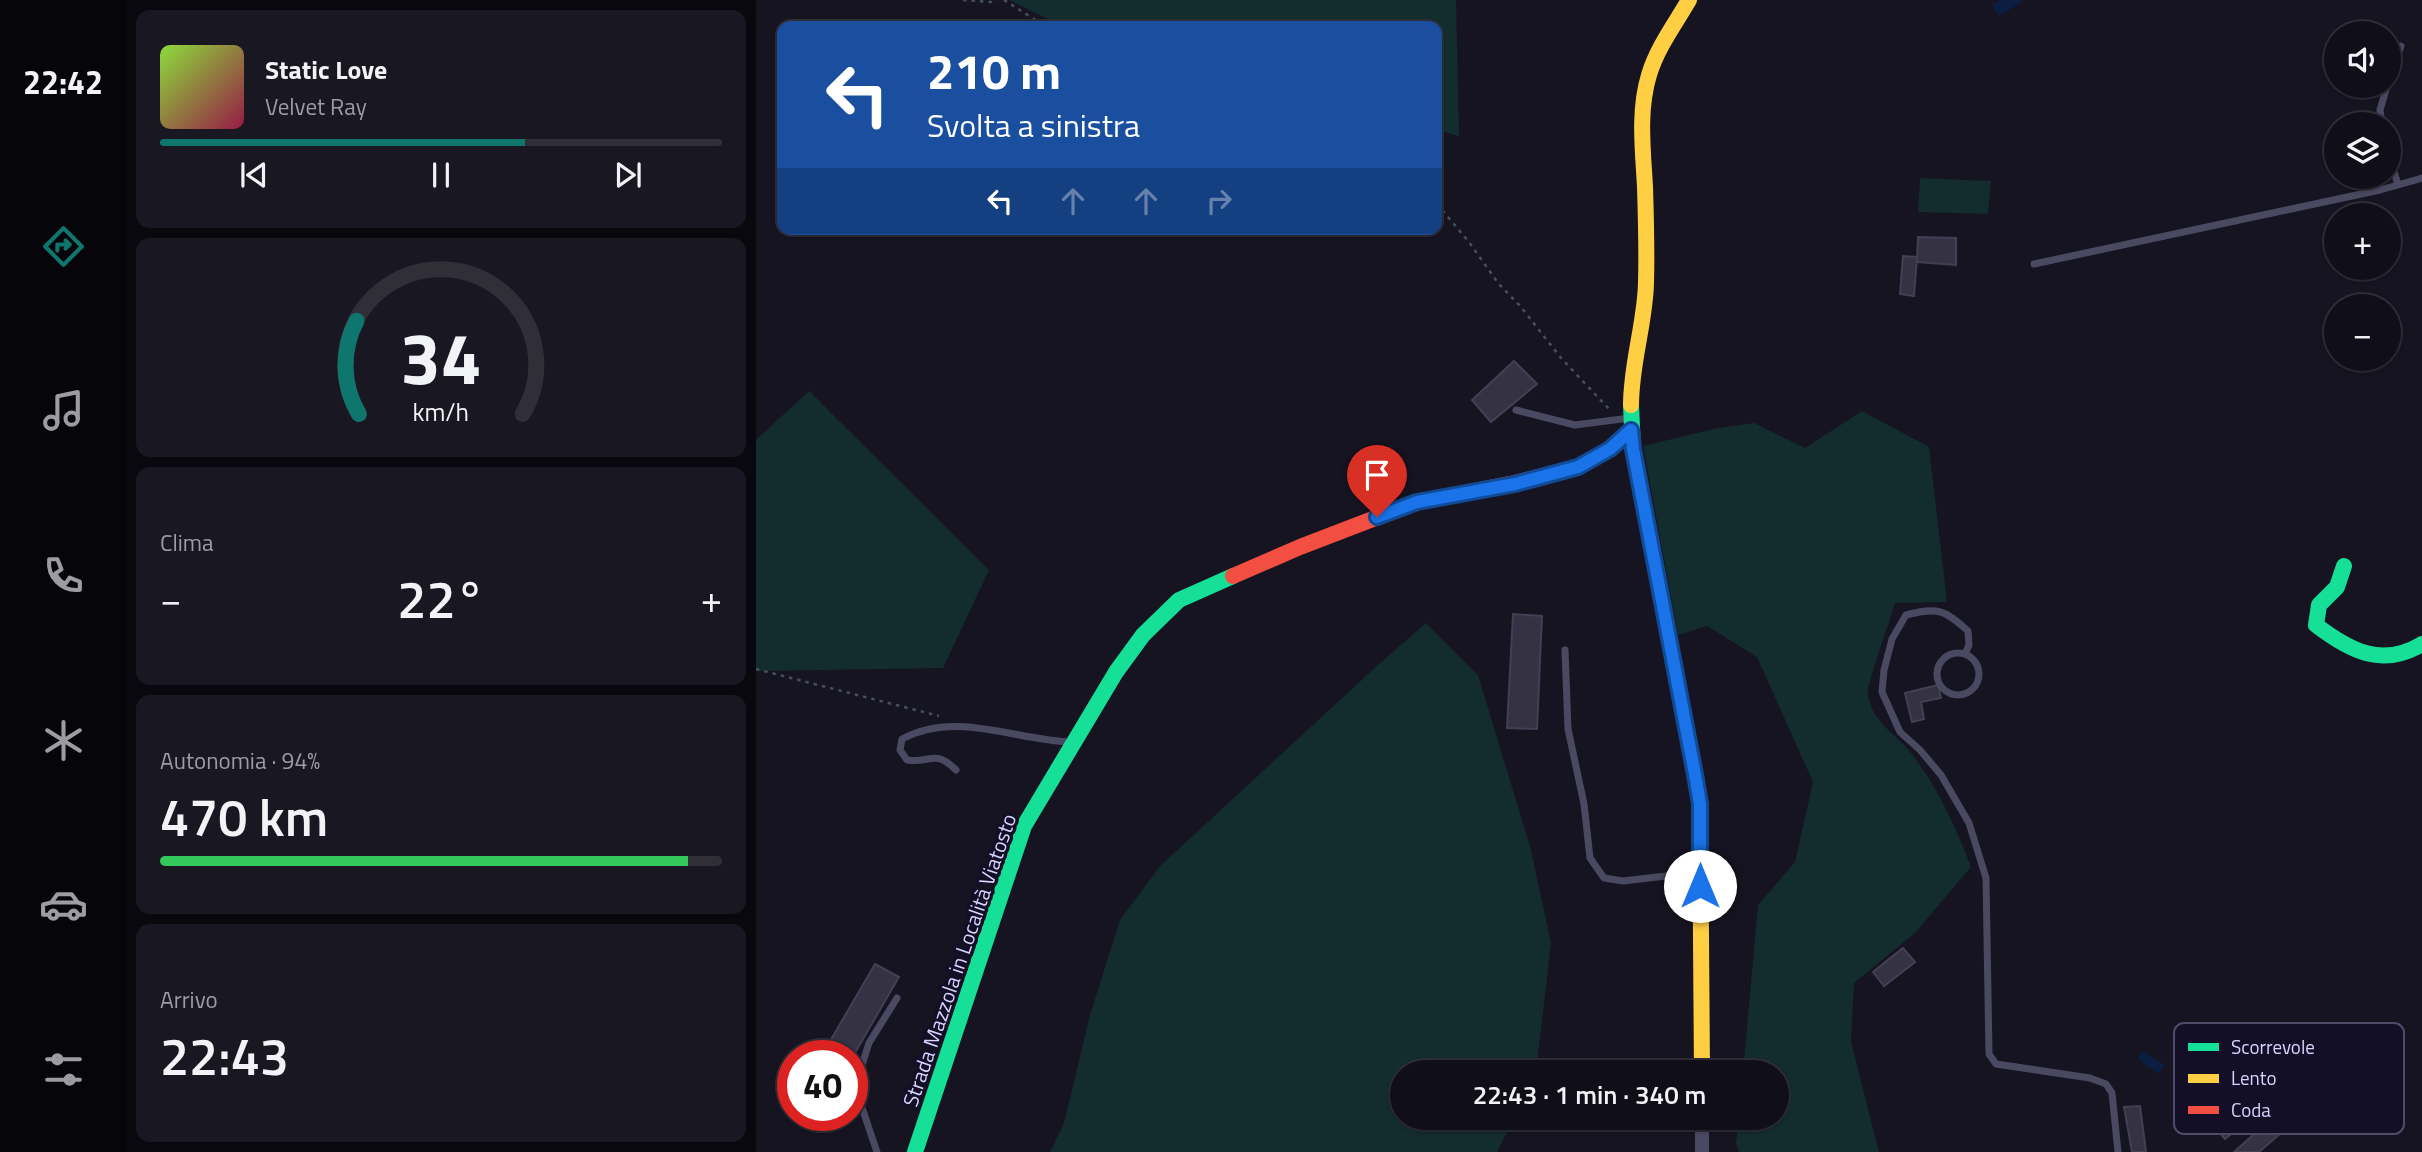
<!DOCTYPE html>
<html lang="it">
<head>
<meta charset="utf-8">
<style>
	body { margin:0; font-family:"Titillium Web",sans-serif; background:#191822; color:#f1f3f6; height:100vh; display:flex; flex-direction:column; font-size:26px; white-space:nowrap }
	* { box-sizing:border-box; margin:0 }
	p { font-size:23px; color:#9c9ca2 }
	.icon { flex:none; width:38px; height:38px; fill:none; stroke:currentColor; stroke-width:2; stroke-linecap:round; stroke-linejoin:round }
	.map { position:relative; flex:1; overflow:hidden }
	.side { display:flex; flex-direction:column; gap:10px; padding:10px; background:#09080e; width:630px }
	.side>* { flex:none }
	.top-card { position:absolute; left:21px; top:21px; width:665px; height:214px; border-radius:14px; box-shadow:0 2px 5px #0004,0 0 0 2px #302f38; background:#1a4fa0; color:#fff; overflow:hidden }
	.controls { position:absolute; left:1568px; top:21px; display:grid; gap:14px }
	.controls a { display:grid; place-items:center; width:77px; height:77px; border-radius:50%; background:#100f19; box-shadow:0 2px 5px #0004,0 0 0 2px #302f38; font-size:35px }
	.speed { position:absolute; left:21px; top:1040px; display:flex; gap:14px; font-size:35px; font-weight:700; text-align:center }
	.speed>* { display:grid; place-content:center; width:91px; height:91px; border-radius:50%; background:#100f19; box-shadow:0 2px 5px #0004,0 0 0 2px #302f38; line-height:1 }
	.speed .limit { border:10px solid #d22; background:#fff; color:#111 }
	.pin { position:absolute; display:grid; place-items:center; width:60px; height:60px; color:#fff; margin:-72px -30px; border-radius:50% 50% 50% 0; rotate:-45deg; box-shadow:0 0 7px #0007 }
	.pin .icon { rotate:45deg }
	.me { position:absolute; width:77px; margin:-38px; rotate:0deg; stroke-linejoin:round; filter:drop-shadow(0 0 5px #0008) }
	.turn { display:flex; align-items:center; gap:24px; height:147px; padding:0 35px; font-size:32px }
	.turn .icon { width:91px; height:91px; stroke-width:2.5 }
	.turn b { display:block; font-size:49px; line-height:60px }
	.lanes { display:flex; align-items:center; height:66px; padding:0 35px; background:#0003; justify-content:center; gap:35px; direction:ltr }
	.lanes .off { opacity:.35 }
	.big { font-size:52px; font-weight:600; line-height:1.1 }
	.side .tile { flex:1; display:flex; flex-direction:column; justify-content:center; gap:10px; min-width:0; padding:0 24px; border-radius:14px; background:#191822 }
	.side .dial { align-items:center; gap:0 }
	.dial svg { height:182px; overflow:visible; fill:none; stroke:#302f38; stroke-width:7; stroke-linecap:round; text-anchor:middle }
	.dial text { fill:#f1f3f6; stroke:none }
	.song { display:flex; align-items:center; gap:21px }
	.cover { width:84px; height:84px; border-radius:10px; background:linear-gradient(135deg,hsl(90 70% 55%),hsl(340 70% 35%)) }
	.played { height:7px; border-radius:4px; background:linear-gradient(90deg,#0f766e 65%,#302f38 65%) }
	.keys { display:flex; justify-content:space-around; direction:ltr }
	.heat { display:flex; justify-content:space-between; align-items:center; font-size:38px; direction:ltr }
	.charge { height:10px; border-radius:5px; background:linear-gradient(90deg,#34c759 94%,#302f38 0) }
	.trip { position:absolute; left:634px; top:1060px; width:399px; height:70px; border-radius:35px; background:#100f19; box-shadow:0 2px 5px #0004,0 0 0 2px #302f38; font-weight:600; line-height:70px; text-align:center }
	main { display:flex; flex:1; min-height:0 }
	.dock { display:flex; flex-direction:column; width:126px; justify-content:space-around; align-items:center; background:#06060a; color:#9c9ca2 }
	.dock .icon { width:49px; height:49px }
	.dock .active { color:#0f766e }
	.dock b { font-size:32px; color:#f1f3f6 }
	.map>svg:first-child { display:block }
	.green { fill:#132c2d }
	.water { fill:#0b1e41 }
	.building { fill:#343243; stroke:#433f54; stroke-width:2 }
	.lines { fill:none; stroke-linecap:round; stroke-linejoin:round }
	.path { stroke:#44505f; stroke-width:2.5; stroke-dasharray:3.5 5; stroke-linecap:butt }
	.lane { stroke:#4a4962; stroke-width:7 }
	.street { stroke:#4a4962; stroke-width:14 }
	.fast { stroke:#16e098; stroke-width:16 }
	.slow { stroke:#ffcf43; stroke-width:16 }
	.jam { stroke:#f24e42; stroke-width:16 }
	.route-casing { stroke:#114b97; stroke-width:18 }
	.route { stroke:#1a73e8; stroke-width:12 }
	.labels { text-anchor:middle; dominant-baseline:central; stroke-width:7; stroke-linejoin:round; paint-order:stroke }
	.street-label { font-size:21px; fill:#d9d4ff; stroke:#130f26 }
	.key { fill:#130f26; stroke:#4e4a67; stroke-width:2 }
	.key-label { font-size:19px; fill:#d9d4ff }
</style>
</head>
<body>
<main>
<nav class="dock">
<b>22:42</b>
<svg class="icon active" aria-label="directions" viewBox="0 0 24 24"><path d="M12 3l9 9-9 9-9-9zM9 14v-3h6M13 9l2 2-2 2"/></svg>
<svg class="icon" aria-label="music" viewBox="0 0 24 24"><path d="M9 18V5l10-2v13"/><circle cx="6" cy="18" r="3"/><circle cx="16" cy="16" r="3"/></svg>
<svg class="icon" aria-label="phone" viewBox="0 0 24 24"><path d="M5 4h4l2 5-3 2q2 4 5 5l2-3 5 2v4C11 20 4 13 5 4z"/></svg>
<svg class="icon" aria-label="climate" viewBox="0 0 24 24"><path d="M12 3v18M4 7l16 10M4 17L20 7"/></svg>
<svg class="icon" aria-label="car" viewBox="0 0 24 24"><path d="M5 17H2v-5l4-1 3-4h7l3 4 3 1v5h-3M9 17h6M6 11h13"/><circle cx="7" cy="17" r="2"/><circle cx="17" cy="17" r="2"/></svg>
<svg class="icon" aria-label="filters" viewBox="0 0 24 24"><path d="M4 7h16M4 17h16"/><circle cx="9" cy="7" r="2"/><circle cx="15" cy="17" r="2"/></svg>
</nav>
<section class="side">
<div class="tile">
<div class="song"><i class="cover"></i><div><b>Static Love</b><p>Velvet Ray</p></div></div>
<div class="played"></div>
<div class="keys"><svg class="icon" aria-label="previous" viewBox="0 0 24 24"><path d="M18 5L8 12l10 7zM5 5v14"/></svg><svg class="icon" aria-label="pause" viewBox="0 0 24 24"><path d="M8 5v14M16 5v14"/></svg><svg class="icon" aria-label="next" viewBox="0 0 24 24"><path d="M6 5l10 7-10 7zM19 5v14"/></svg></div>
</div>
<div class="tile dial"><svg viewBox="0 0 100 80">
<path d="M14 69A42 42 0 1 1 86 69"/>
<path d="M14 69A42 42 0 0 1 13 28" stroke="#0f766e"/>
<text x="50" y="56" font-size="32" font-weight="700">34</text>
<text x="50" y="72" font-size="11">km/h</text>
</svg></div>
<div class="tile"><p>Clima</p>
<div class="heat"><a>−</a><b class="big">22°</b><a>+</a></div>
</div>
<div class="tile"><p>Autonomia · 94%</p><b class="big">470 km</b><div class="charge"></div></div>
<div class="tile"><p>Arrivo</p><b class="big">22:43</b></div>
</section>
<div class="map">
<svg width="1666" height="1152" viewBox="0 0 1666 1152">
	<rect width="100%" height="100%" fill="#161421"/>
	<path class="green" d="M 253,0 L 700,0 L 703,136 L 681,130 L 681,26 L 306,26 Z
		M 1164,178 L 1235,181 L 1232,214 L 1162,212 Z
		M 53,391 L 233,570 L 187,668 L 0,671 L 0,440 Z
		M 1106,411 L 1173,447 L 1191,602 L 1139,603 C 1135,618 1110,686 1112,695 C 1117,723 1140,734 1156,754 C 1182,788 1200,827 1215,867 L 1159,933 L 1098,983 L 1095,1042 L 1123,1152 L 983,1152 L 980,1144 L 983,1118 L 1020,1118 L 1020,1073 L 987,1073 L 1002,905 L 1039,862 L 1057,782 L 1001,657 L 951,626 L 922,635 L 887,446 L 962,428 L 998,423 L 1049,448 Z
		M 670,623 L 722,675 L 775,850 L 795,943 L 780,1073 L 646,1073 L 646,1118 L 758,1118 L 741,1152 L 294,1152 L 308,1123 L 334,1015 L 364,920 L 404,866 L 623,664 Z"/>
	<path class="water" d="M 1244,0 L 1265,0 L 1266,2 L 1243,16 L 1236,5 Z
		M 1386,1051 L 1409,1065 L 1402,1074 L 1382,1059 Z"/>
	<path class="building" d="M 1162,237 L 1200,238 L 1200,265 L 1161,262 Z
		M 1147,256 L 1161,257 L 1158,296 L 1144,294 Z
		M 758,361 L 781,384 L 735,422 L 716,400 Z
		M 757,614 L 786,616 L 781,729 L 751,728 Z
		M 1182,685 L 1185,698 L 1165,702 L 1168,719 L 1156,722 L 1149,693 Z
		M 1147,948 L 1159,962 L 1128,986 L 1117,972 Z
		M 119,964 L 143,977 L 96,1058 L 96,1055 L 66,1055 Z
		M 1495,1096 L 1505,1109 L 1469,1139 L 1459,1127 Z
		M 1384,1106 L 1390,1152 L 1376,1152 L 1368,1107 Z
		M 1514,1120 L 1525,1133 L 1503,1152 L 1478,1152 Z"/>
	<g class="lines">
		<path class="path" d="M 207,0 L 235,2 L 241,0
			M 248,0 L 289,26
			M 681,204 L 713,242 L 742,283 L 765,307 L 805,358 L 854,410
			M 0,669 L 183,716"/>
		<path class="lane" d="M 1633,82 L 1645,46
			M 1626,124 L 1624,110 L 1631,86
			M 1633,155 L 1642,185
			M 1278,264 L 1624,190 L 1666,178
			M 760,410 L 819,425 L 874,418
			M 809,650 L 812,729 L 828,804 L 834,858 L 848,878 L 867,881 L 944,872
			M1181 674a21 21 0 1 1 42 0a21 21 0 1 1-42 0Z
			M 1209,654 L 1213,645 L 1212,631 C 1188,609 1181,607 1150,615 L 1136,639 L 1128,670 L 1126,692 L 1144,732 L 1164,750 L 1185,775 L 1213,823 L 1230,878 L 1233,1054 L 1240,1064 L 1334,1078 L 1350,1084 L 1356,1093 L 1362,1152
			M 200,770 C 178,748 174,764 151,760 L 144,750 L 146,739 C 200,710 258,740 314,742
			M 121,1152 L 99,1087 L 113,1043 L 141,998"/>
		<path class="street" d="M 946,1118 L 946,1152"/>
		<path class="fast" d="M 875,405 L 877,449 L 935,752
			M 1588,566 L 1581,587 L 1563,605 L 1560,625 C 1594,651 1626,668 1666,644
			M 159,1152 L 268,826 L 360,672 L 387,635 L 423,600 L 477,576"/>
		<path class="slow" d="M 875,405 C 875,363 889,324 890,283 C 891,251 890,219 889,187 C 887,150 882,111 893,75 C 901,48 919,24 933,0
			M 935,752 L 944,804 L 946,1073"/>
		<path class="jam" d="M 477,576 L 544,547 L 661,502 L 759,483 L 822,467 L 854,449 L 875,430"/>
	</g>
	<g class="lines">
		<g class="route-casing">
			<path id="route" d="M 621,517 L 661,502 L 759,484 L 822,467 L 854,449 L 875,430 L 877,449 L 940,780 L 944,804 L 944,886"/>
		</g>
		<use href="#route" class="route"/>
	</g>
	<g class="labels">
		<g class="street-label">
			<text transform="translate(203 960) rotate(-71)">Strada Mazzola in Località Viatosto</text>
		</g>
	</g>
	<rect x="1418" y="1023" width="230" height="111" rx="10" class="key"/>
	<rect x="1432" y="1043" width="31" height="8" fill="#16e098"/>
	<rect x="1432" y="1074" width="31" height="9" fill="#ffcf43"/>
	<rect x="1432" y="1106" width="31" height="8" fill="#f24e42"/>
	<g class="key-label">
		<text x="1475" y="1054">Scorrevole</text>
		<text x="1475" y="1085">Lento</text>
		<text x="1475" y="1117">Coda</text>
	</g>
</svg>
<div class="controls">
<a><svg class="icon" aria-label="sound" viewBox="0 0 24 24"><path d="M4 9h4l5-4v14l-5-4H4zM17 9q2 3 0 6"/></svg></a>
<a><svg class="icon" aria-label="layers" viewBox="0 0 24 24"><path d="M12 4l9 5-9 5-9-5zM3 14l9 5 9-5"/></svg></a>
<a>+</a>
<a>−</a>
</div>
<div class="speed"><div class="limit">40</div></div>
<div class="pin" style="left:621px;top:517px;background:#d93025"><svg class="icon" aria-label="arrive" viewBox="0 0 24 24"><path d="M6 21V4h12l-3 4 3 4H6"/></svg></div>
<svg class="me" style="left:944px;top:886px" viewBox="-20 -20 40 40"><circle r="19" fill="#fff"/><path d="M0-13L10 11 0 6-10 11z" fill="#1a73e8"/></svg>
<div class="trip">22:43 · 1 min · 340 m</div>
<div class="top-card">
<div class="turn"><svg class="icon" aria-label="left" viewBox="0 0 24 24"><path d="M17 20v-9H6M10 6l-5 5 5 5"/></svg><div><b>210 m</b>Svolta a sinistra</div></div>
<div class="lanes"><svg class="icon" aria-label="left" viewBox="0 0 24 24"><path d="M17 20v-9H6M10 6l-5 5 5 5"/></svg><svg class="icon off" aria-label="ahead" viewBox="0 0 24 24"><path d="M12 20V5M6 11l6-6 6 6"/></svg><svg class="icon off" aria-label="ahead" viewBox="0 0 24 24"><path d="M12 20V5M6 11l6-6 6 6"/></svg><svg class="icon off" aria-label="right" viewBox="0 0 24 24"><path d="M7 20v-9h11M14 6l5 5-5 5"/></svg></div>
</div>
</div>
</main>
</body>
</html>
